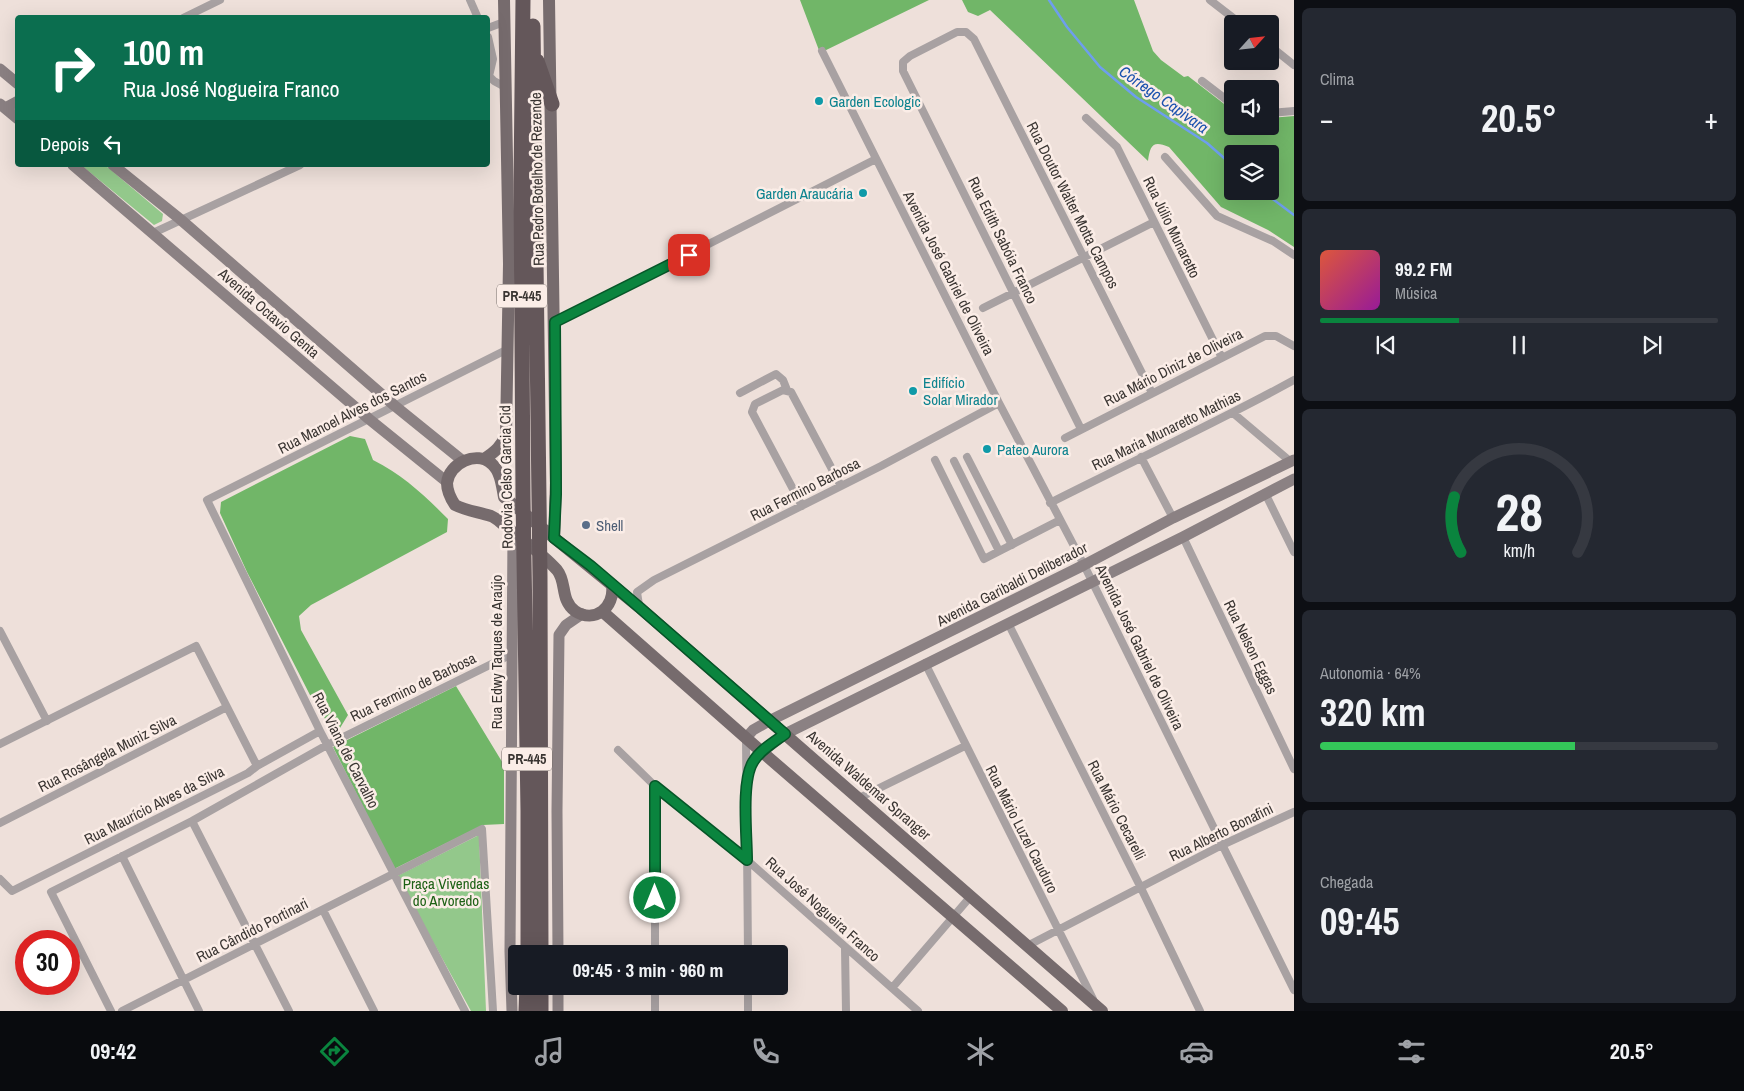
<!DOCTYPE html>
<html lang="pt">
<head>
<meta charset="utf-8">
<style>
	body { margin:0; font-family:"Archivo Narrow",sans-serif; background:#242831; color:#f1f3f6; height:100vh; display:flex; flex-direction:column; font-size:19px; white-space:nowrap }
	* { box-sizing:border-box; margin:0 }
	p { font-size:16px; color:#9ea1a6 }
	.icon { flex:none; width:28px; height:28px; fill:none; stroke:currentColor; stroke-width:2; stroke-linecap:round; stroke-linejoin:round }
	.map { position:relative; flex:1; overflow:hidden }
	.drawer { display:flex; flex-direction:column; gap:8px; padding:8px; background:#0d0f14; width:450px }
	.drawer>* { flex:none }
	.top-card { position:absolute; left:15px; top:15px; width:475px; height:152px; border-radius:5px; box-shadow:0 5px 20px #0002; background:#0b6e4f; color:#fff; overflow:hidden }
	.needle { width:32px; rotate:63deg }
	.buttons { position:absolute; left:1224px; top:15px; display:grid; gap:10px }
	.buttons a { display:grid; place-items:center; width:55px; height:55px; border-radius:5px; background:#171b24; box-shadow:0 5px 20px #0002; font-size:25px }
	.speed { position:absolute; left:15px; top:930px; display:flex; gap:10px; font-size:25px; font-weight:700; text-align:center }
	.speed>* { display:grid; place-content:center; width:65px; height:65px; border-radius:50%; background:#171b24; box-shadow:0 5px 20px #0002; line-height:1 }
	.speed .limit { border:8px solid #d22; background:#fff; color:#111 }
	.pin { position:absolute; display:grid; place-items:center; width:42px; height:42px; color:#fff; margin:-21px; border-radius:10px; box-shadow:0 2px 8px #0006 }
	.me { position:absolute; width:55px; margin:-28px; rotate:0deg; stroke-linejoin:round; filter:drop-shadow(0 0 4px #0008) }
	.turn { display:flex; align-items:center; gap:18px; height:105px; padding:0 25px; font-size:22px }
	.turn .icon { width:65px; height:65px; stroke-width:2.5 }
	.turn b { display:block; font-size:35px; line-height:42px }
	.then { display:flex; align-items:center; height:48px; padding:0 25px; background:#0003; gap:10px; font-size:19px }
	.big { font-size:38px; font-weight:700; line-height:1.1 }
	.drawer .tile { flex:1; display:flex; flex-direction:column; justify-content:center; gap:8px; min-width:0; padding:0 18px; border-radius:8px; background:#242831 }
	.drawer .dial { align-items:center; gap:0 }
	.dial svg { height:130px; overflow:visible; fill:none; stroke:#363941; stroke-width:7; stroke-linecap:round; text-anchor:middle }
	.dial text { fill:#f1f3f6; stroke:none }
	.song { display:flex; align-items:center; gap:15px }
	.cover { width:60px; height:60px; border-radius:8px; background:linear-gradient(135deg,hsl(10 70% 55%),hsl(300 70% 35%)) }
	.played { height:5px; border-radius:2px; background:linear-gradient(90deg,#0a843e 35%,#363941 35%) }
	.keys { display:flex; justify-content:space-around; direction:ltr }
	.heat { display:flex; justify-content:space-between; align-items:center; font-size:28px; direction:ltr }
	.charge { height:8px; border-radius:4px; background:linear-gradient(90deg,#34c759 64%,#363941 0) }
	.trip { position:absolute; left:508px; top:945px; width:280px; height:50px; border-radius:5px; background:#171b24; box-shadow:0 5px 20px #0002; font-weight:700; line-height:50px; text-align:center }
	.tab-bar { display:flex; height:80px; justify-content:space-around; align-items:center; background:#090b0e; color:#9ea1a6 }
	.tab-bar .icon { width:35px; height:35px }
	.tab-bar .selected { color:#0a843e }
	.tab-bar b { font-size:22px; color:#f1f3f6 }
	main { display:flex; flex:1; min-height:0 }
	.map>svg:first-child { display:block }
	.green { fill:#93c88b }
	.forest { fill:#71b668; fill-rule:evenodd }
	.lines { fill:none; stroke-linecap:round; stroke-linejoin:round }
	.stream { stroke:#6e9eee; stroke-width:2.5 }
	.street { stroke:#a8a1a2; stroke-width:8 }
	.secondary { stroke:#8b8183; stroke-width:11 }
	.primary { stroke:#766b6d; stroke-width:12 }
	.highway { stroke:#64575a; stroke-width:15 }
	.route-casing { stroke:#065628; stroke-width:12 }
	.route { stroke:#0a843e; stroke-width:9 }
	.culture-dot { fill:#0f9aa8; stroke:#fbede7; stroke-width:2 }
	.service-dot { fill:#5c6f8a; stroke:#fbede7; stroke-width:2 }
	.labels { text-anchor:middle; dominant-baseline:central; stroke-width:5; stroke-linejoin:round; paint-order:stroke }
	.shield { fill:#fbede7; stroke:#746c68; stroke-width:1 }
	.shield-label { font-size:14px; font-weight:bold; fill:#3a3532 }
	.culture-label { font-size:15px; fill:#0d838f; stroke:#fbede7; text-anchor:start }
	.street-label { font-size:15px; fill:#3a3532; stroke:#fbede7 }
	.service-label { font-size:15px; fill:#4e5e75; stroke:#fbede7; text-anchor:start }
	.park-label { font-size:15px; fill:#1d6115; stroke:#fbede7 }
	.water-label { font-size:16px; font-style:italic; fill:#1a51ae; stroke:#fbede7 }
</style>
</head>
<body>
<main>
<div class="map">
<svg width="1294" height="1011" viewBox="0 0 1294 1011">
	<rect width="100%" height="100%" fill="#eee0da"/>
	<path class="green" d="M 81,165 L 105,165 L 163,214 L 162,221 L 154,225 Z
		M 479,835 L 486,1011 L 471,1011 L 397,876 Z"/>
	<path class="forest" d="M 800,0 L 929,0 L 820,53 Z
		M 962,0 L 1134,0 L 1153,51 L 1161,60 L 1184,77 L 1188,76 L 1232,110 L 1232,126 L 1270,126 L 1270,118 L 1294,116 L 1294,247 L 1268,230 L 1221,207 L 1169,147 C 1153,140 1150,145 1148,161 L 990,10 L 978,16 L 968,12 ZM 1232,154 L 1270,154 L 1270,191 L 1232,191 Z
		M 350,436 L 365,439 L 373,460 C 404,476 423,494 448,519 L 447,532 L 311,605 L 299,616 L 301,630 L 348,715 L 340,728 L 332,730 L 310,695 L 247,572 L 220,513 L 221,502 Z
		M 456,686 L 504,765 L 504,824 L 483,825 L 394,869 L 333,747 Z"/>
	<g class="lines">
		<path class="stream" d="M 1049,0 L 1067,27 L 1100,67 L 1136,97 L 1207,143 L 1232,165
			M 1262,191 L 1294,215"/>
		<path class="street" d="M 470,0 L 478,18
			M 1210,0 L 1241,24
			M 183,18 L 220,0
			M 488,28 L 504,22
			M 488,37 L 493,59 L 489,76
			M 1270,46 L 1294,65
			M 822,51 L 999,403 L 1084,565 L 1294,990
			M 489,76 L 494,81 L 505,87
			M 1202,81 L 1232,104
			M 1270,113 L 1294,111
			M 1086,118 L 1117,147 L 1222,358
			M 1165,157 L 1217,216 L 1273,241 L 1294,255
			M 153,233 L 300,165
			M 983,308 L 1154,222
			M 555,322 L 876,159
			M 740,393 L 776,374 L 783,380 L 787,390
			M 1233,413 L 1291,462
			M 1081,429 L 903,71 L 903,62 L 910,56 L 957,32 L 966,32 L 974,39 L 1152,393
			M 1065,438 L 1265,336 L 1276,336 L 1294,346
			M 967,457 L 1012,545
			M 1141,457 L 1173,518
			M 935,460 L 984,559 L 1060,520
			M 954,461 L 999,551
			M 1265,493 L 1294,552
			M 1050,503 C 1131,462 1214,424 1294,380
			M 802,506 L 752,412 L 755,404 L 783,390 L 791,392 L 841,486
			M 1183,537 L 1294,769
			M 639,605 L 637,592 L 654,580 L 881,466 L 999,403
			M 1008,623 L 1141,888 L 1200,1011
			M 0,631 L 47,721
			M 925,663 L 1093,999
			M 746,738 L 748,954
			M 0,744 L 196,646 L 257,766
			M 618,750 L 655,786 L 747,860 L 918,1011
			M 748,773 L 751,764 L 762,752
			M 655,786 L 655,954
			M 859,798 L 965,746
			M 192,821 L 289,1011
			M 0,823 L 227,707
			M 122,856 L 199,1011
			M 0,879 L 12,891 L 248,773 L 257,766 L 320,731
			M 323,910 L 374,1011
			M 1027,946 L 1222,845 L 1294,812
			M 845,948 L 846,1011
			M 655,986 L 655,1011
			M 748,986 L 748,1011
			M 892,988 L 971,896
			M 111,1011 L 51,892 L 192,821 L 327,745 L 512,654
			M 122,1011 L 482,829 L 493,1011
			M 465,1011 L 320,731 L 207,500 L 508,349"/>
		<path class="secondary" d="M 0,69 L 18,84
			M 0,104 L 18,119
			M 5,108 L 18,101
			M 73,165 L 369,419 L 447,482
			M 113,165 L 180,219 L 395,406 L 463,461
			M 746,738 L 753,730 L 769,721 L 1084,565 L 1173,518 L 1294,460
			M 762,752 L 785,734 L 1183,537 L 1294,479
			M 558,954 L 557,811 L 559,635 L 566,625 L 582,614
			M 558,986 L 558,1011
			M 512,1011 L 510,951 L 513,532"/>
		<path class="primary" d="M 549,0 L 556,483 L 554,538
			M 484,459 C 495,452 502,446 506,434 L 509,264 L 504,0
			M 612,586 C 615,607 595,624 575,611 C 560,600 567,582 557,570 C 542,553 521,539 504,525 C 500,522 496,518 491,516 C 479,512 467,511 455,505 C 451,499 447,491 447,483 C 449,463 477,450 492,464 C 501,472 502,487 504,497 L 639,607 L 1102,1011
			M 603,612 L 754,745 L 1062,1011"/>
		<path class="highway" d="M 523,0 L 521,183 L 523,497 L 528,811 L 528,954
			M 533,26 L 540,577 L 541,954
			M 537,61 L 552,104
			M 526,1011 L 527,986
			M 541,1011 L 541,986"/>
	</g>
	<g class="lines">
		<g class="route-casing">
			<path id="route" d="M 655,898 L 655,786 L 747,860 C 747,836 741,781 753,762 C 760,750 774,742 785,734 L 639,607 L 591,566 L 554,538 L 556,494 L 555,322 L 689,255"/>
		</g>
		<use href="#route" class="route"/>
	</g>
	<g class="culture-dot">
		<circle cx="819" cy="101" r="5"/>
		<circle cx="863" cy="193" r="5"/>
		<circle cx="913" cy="391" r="5"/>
		<circle cx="987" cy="449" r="5"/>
	</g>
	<circle class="service-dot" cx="586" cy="525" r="5"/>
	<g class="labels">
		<g class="shield">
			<rect x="497" y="284.5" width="50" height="23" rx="4"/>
			<rect x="502" y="747.5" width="50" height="23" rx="4"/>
		</g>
		<g class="shield-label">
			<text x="522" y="296">PR-445</text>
			<text x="527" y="759">PR-445</text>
		</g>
		<g class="culture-label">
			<text x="829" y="101">Garden Ecologic</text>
			<text x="853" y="193" text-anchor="end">Garden Araucária</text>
			<text x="923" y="382">Edifício<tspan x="923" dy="17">Solar Mirador</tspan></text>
			<text x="997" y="449">Pateo Aurora</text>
		</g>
		<g class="street-label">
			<text transform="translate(537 179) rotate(-91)">Rua Pedro Botelho de Rezende</text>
			<text transform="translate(1073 205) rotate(63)">Rua Doutor Walter Motta Campos</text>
			<text transform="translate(1172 227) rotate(64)">Rua Júlio Munaretto</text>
			<text transform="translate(1003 240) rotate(64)">Rua Edith Sabóia Franco</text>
			<text transform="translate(949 273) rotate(63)">Avenida José Gabriel de Oliveira</text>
			<text transform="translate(269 313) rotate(41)">Avenida Octavio Genta</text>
			<text transform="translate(1173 367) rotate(-27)">Rua Mário Diniz de Oliveira</text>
			<text transform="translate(352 412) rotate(-27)">Rua Manoel Alves dos Santos</text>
			<text transform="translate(1166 430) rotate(-26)">Rua Maria Munaretto Mathias</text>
			<text transform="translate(506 477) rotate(-91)">Rodovia Celso Garcia Cid</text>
			<text transform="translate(805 489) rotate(-27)">Rua Fermino Barbosa</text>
			<text transform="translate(1012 584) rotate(-27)">Avenida Garibaldi Deliberador</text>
			<text transform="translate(1140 647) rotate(64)">Avenida José Gabriel de Oliveira</text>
			<text transform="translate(1251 647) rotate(64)">Rua Nelson Eggas</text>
			<text transform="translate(496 652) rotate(-90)">Rua Edwy Taques de Araújo</text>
			<text transform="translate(413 687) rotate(-26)">Rua Fermino de Barbosa</text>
			<text transform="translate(346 750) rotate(63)">Rua Viana de Carvalho</text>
			<text transform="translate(107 753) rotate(-27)">Rua Rosângela Muniz Silva</text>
			<text transform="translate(869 785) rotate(41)">Avenida Waldemar Spranger</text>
			<text transform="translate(154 805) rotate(-27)">Rua Maurício Alves da Silva</text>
			<text transform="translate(1117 810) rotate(63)">Rua Mário Cecarelli</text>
			<text transform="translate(1022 829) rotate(63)">Rua Mário Luzel Cauduro</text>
			<text transform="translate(1221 832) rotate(-26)">Rua Alberto Bonafini</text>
			<text transform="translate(823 909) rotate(42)">Rua José Nogueira Franco</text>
			<text transform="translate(252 930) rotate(-27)">Rua Cândido Portinari</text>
		</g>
		<g class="service-label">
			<text x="596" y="525">Shell</text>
		</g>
		<g class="park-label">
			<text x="446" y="883">Praça Vivendas<tspan x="446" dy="17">do Arvoredo</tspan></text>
		</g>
		<g class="water-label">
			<text transform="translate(1164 99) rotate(35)">Córrego Capivara</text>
		</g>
	</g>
</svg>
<div class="buttons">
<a><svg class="needle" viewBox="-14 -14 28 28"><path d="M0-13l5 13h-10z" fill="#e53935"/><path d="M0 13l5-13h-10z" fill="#9ea1a6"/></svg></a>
<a><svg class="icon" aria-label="sound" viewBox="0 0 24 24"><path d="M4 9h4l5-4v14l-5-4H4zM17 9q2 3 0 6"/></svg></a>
<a><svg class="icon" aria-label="layers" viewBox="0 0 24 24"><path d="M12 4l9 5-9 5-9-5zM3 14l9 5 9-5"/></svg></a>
</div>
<div class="speed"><div class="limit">30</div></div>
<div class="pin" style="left:689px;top:255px;background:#d93025"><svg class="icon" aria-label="arrive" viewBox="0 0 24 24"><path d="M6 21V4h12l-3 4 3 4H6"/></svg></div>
<svg class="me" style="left:655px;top:898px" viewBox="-20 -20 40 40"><circle r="17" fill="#0a843e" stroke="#fff" stroke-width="3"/><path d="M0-11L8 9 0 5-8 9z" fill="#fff"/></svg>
<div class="trip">09:45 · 3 min · 960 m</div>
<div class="top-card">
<div class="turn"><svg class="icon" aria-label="right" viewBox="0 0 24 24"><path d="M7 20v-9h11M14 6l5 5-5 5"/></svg><div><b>100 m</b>Rua José Nogueira Franco</div></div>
<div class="then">Depois<svg class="icon" aria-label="left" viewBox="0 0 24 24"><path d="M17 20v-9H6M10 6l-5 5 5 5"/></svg></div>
</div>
</div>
<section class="drawer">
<div class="tile"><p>Clima</p>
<div class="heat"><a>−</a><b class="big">20.5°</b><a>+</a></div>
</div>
<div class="tile">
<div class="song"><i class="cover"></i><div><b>99.2 FM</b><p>Música</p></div></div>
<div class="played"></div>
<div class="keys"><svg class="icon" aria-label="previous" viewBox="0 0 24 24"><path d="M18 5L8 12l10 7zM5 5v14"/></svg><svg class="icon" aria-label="pause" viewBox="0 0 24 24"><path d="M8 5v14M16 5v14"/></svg><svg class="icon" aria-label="next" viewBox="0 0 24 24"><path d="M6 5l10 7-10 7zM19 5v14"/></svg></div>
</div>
<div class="tile dial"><svg viewBox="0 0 100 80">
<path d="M14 69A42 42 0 1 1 86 69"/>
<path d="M14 69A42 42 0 0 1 10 35" stroke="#0a843e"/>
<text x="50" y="56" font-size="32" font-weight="700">28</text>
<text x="50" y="72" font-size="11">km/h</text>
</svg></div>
<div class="tile"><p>Autonomia · 64%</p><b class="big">320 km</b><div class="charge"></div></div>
<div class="tile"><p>Chegada</p><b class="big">09:45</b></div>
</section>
</main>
<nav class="tab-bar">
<b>09:42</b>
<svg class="icon selected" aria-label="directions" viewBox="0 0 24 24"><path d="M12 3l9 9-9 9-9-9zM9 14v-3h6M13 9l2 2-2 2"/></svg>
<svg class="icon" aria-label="music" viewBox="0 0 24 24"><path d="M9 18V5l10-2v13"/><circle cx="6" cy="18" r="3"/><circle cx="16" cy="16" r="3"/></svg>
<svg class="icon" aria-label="phone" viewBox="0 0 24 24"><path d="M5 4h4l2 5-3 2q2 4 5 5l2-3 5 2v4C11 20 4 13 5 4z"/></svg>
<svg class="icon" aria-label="climate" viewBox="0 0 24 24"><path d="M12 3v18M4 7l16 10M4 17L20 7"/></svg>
<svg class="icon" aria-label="car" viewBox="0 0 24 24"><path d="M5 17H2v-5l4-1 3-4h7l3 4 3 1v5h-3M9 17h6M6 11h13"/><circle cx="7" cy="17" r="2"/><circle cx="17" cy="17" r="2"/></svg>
<svg class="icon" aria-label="filters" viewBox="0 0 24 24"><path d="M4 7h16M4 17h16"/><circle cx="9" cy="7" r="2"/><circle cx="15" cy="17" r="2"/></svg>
<b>20.5°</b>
</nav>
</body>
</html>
